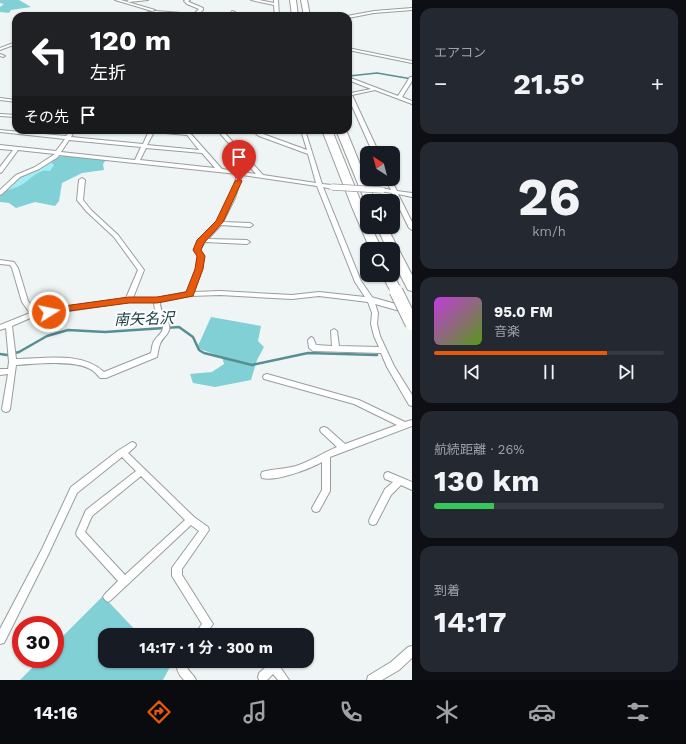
<!DOCTYPE html>
<html lang="ja">
<head>
<meta charset="utf-8">
<style>
	body { margin:0; font-family:"Work Sans","Noto Sans JP",sans-serif; background:#242831; color:#f1f3f6; height:100vh; display:flex; flex-direction:column; font-size:15px; white-space:nowrap }
	* { box-sizing:border-box; margin:0 }
	p { font-size:13px; color:#9ea1a6 }
	.icon { flex:none; width:22px; height:22px; fill:none; stroke:currentColor; stroke-width:2; stroke-linecap:round; stroke-linejoin:round }
	.map { position:relative; flex:1; overflow:hidden }
	.drawer { display:flex; flex-direction:column; gap:8px; padding:8px; background:#0d0f14; width:274px }
	.drawer>* { flex:none }
	.hud { position:absolute; left:12px; top:12px; width:340px; height:122px; border-radius:12px; box-shadow:0 1px 3px #0004; background:#202124; color:#fff; overflow:hidden }
	.needle { width:26px; rotate:324deg }
	.controls { position:absolute; left:360px; top:146px; display:grid; gap:8px }
	.controls a { display:grid; place-items:center; width:40px; height:40px; border-radius:8px; background:#171b24; box-shadow:0 1px 3px #0004; font-size:20px }
	.speed { position:absolute; left:12px; top:616px; display:flex; gap:8px; font-size:20px; font-weight:700; text-align:center }
	.speed>* { display:grid; place-content:center; width:52px; height:52px; border-radius:50%; background:#171b24; box-shadow:0 1px 3px #0004; line-height:1 }
	.speed .limit { border:6px solid #d22; background:#fff; color:#111 }
	.pin { position:absolute; display:grid; place-items:center; width:34px; height:34px; color:#fff; margin:-41px -17px; border-radius:50% 50% 50% 0; rotate:-45deg; box-shadow:0 0 4px #0007 }
	.pin .icon { rotate:45deg }
	.me { position:absolute; width:44px; margin:-22px; rotate:80deg; stroke-linejoin:round; filter:drop-shadow(0 0 3px #0008) }
	.turn { display:flex; align-items:center; gap:14px; height:84px; padding:0 12px; font-size:18px }
	.turn .icon { width:52px; height:52px; stroke-width:2.5 }
	.turn b { display:block; font-size:28px; line-height:34px }
	.then { display:flex; align-items:center; height:38px; padding:0 12px; background:#0003; gap:8px; font-size:15px }
	.big { font-size:30px; font-weight:700; line-height:1.1 }
	.drawer .widget { flex:1; display:flex; flex-direction:column; justify-content:center; gap:6px; min-width:0; padding:0 14px; border-radius:12px; background:#242831 }
	.drawer .dial { align-items:center; gap:0 }
	.dial b { font-size:52px; line-height:1 }
	.song { display:flex; align-items:center; gap:12px }
	.cover { width:48px; height:48px; border-radius:6px; background:linear-gradient(135deg,hsl(290 70% 55%),hsl(90 70% 35%)) }
	.played { height:4px; border-radius:2px; background:linear-gradient(90deg,#ea580c 75%,#363941 75%) }
	.keys { display:flex; justify-content:space-around; direction:ltr }
	.heat { display:flex; justify-content:space-between; align-items:center; font-size:22px; direction:ltr }
	.charge { height:6px; border-radius:3px; background:linear-gradient(90deg,#34c759 26%,#363941 0) }
	.trip { position:absolute; left:98px; top:628px; width:216px; height:40px; border-radius:12px; background:#171b24; box-shadow:0 1px 3px #0004; font-weight:700; line-height:40px; text-align:center }
	.tabs { display:flex; height:64px; justify-content:space-around; align-items:center; background:#090b0e; color:#9ea1a6 }
	.tabs .icon { width:28px; height:28px }
	.tabs .current { color:#ea580c }
	.tabs b { font-size:18px; color:#f1f3f6 }
	main { display:flex; flex:1; min-height:0 }
	.map>svg:first-child { display:block }
	.green { fill:#a2edf3 }
	.forest { fill:#81d0d6 }
	.lines { fill:none; stroke-linecap:round; stroke-linejoin:round }
	.stream-far1 { stroke:#578e92; stroke-width:1.5 }
	.stream { stroke:#578e92; stroke-width:2.5 }
	.minor-casing { stroke:#989d9d; stroke-width:2 }
	.tertiary-casing { stroke:#989d9d; stroke-width:2 }
	.motorway-casing { stroke:#989d9d; stroke-width:2 }
	.minor { fill:#fff; fill-rule:evenodd }
	.tertiary { fill:#fff; fill-rule:evenodd }
	.motorway { fill:#fff; fill-rule:evenodd }
	.minor-bridge-casing { stroke:#989d9d; stroke-width:7; stroke-linecap:butt }
	.motorway-bridge-casing { stroke:#989d9d; stroke-width:15; stroke-linecap:butt }
	.minor-bridge { stroke:#fff; stroke-width:5.5 }
	.motorway-bridge { stroke:#fff; stroke-width:13 }
	.route { fill:#ea580c; stroke:#983908 }
	.labels { text-anchor:middle; dominant-baseline:central; stroke-width:4; stroke-linejoin:round; paint-order:stroke }
	.water-label { font-size:15px; font-style:italic; fill:#173c3f; stroke:#fff }
</style>
</head>
<body>
<main>
<div class="map">
<svg width="412" height="680" viewBox="0 0 412 680">
	<rect width="100%" height="100%" fill="#eff5f5"/>
	<path class="green" d="M 60,156 L 107,161 L 75,162 L 29,186 L 5,190 L 20,177 L 38,169 Z"/>
	<path class="forest" d="M 0,0 L 19,0 L 31,7 L 11,10 L 9,13 L 0,12 L 0,7 L 4,4 L 0,3 Z
		M 65,156 L 104,159 L 106,160 L 103,164 L 104,170 L 82,173 L 62,183 L 59,201 L 55,206 L 35,202 L 16,208 L 9,203 L 0,202 L 0,194 C 5,189 10,190 17,187 C 27,184 38,167 50,171 L 54,165 L 51,162 L 59,157 Z
		M 211,317 L 261,326 L 258,341 L 264,347 L 257,360 L 251,380 L 215,387 L 193,383 L 190,374 L 212,372 L 224,364 L 222,357 L 197,348 Z
		M 103,596 L 140,635 L 105,635 L 105,661 L 165,661 L 170,667 L 163,680 L 20,680 L 41,659 L 55,659 L 55,644 Z"/>
	<g class="lines">
		<path class="stream-far1" d="M 349,76 L 377,73 L 412,79"/>
		<path class="stream" d="M 0,354 L 7,355 L 19,352 L 47,336 L 68,330 L 105,332 L 179,327 L 193,337 L 199,350 L 204,353 L 252,365 L 308,353 L 377,355"/>
		<g class="minor-casing">
			<path id="minor" d="M 115,0 L 121,0 L 155,10 L 152,11 Z
				M 129,0 L 148,0 L 129,2 L 127,1 Z
				M 185,0 L 190,0 L 188,1 L 189,2 L 203,8 L 203,10 L 198,14 L 205,16 C 189,16 173,14 157,13 C 148,13 139,16 129,16 L 156,11 L 194,14 L 199,9 L 187,4 L 184,1 Z
				M 251,0 L 259,0 L 274,3 L 274,0 L 278,0 L 279,16 L 275,16 L 274,5 Z
				M 412,8 L 412,10 L 374,13 L 348,18 L 347,16 L 374,11 Z
				M 232,11 L 235,12 L 233,16 L 229,16 Z
				M 16,42 L 16,44 L 0,50 L 0,48 Z
				M 348,48 L 412,61 L 412,63 L 348,50 Z
				M 0,54 L 5,56 L 3,57 L 0,56 Z
				M 348,77 L 398,96 L 410,77 L 412,77 L 412,81 L 402,97 L 412,101 L 412,104 L 375,90 L 352,95 L 379,153 L 373,153 L 348,97 L 348,91 L 351,93 L 371,89 L 348,80 Z
				M 0,98 L 16,100 L 16,102 L 0,100 Z
				M 0,114 L 16,115 L 16,117 L 0,116 Z
				M 0,130 L 66,136 L 71,130 L 75,130 L 71,137 L 143,144 L 149,131 L 147,130 L 163,130 L 188,133 L 190,133 L 222,169 L 256,174 L 217,130 L 222,130 L 263,175 L 316,183 L 308,154 L 259,136 L 251,130 L 256,130 L 263,134 L 307,150 L 301,130 L 305,130 L 322,184 L 332,185 L 335,187 L 332,189 L 323,187 L 361,281 L 374,300 L 378,313 L 377,324 L 380,336 L 394,366 L 412,395 L 412,406 L 409,405 L 387,367 L 381,353 L 313,351 L 309,348 L 308,340 L 311,337 L 313,338 L 316,345 L 332,346 L 331,331 L 334,329 L 337,331 L 339,346 L 379,347 L 374,336 L 371,324 L 372,313 L 368,302 L 319,296 L 292,299 L 220,295 L 190,296 L 160,302 C 160,313 165,313 168,322 C 173,333 163,336 160,344 C 158,349 158,353 157,357 L 106,378 L 100,378 C 97,374 93,370 88,368 C 71,360 35,364 16,365 L 10,409 L 9,411 L 6,412 L 3,411 L 2,409 L 8,374 L 0,375 L 0,369 L 8,369 L 9,362 L 6,328 L 0,330 L 0,325 L 30,313 L 22,302 L 12,268 L 10,265 L 0,264 L 0,260 L 14,262 L 18,268 L 28,301 L 36,311 L 126,298 L 138,270 L 114,237 L 87,212 L 77,200 L 79,180 L 82,178 L 85,180 L 83,200 L 91,210 L 118,235 L 144,270 L 133,298 L 157,298 L 187,292 L 196,269 L 198,256 L 194,250 C 200,238 207,234 216,224 C 226,211 234,191 237,174 L 59,155 L 58,157 L 39,169 L 20,177 L 2,194 L 0,195 L 0,190 L 16,175 L 35,167 L 55,154 L 18,150 L 2,172 L 0,173 L 0,167 L 13,150 L 0,149 L 0,145 L 56,151 L 65,139 L 0,132 ZM 154,132 L 187,135 L 199,150 L 147,145 ZM 69,140 L 141,147 L 135,160 L 61,152 ZM 146,148 L 202,153 L 215,168 L 140,160 ZM 242,175 L 317,186 L 355,282 L 365,297 L 319,292 L 292,295 L 220,291 L 194,292 L 202,269 L 204,256 L 200,250 L 205,242 L 247,244 L 250,242 L 247,240 L 208,239 L 221,225 L 250,227 L 253,225 L 250,223 L 223,222 L 235,198 ZM 129,302 L 154,302 C 154,315 162,318 163,327 C 163,333 157,336 154,341 C 152,344 152,349 151,353 L 104,372 C 82,351 44,359 16,359 L 12,326 L 35,316 Z
				M 385,179 L 391,179 L 397,191 L 412,193 L 412,197 L 398,194 L 412,222 L 412,230 L 409,228 L 392,193 L 380,191 L 379,190 L 382,188 L 391,190 Z
				M 267,374 L 359,400 L 405,422 L 412,420 L 412,426 L 330,457 L 330,491 L 319,511 L 316,512 L 313,511 L 312,508 L 322,490 L 322,462 C 309,469 276,482 262,478 L 261,475 L 262,472 C 272,469 285,469 296,466 C 311,461 323,453 337,447 L 321,432 L 320,430 L 321,428 L 324,427 L 327,428 L 345,444 L 397,425 L 354,404 L 264,379 L 263,377 L 264,375 Z
				M 132,442 L 135,443 L 136,445 L 135,447 L 128,453 L 194,517 L 208,527 L 209,530 L 182,569 L 182,575 L 211,621 L 213,624 L 205,635 L 194,635 L 202,624 L 172,576 L 172,568 L 174,565 L 199,531 L 191,525 L 111,600 L 108,602 L 105,600 L 103,597 L 105,594 L 118,581 L 77,536 L 76,533 L 86,510 L 136,471 L 122,457 L 77,493 L 48,555 L 4,643 L 0,644 L 0,629 L 42,549 L 71,487 L 119,450 ZM 141,476 L 185,520 L 125,575 L 85,532 L 92,516 Z
				M 388,472 L 412,482 L 412,490 L 401,485 L 391,495 L 376,524 L 373,525 L 370,524 L 369,521 L 370,518 L 385,489 L 393,482 L 385,479 L 384,476 L 385,473 Z
				M 412,646 L 412,658 L 399,670 L 382,680 L 367,680 L 368,676 L 391,662 L 408,647 Z
				M 176,661 L 186,661 C 187,673 192,671 196,680 L 184,680 C 178,674 177,670 176,661 Z
				M 265,661 L 276,661 L 289,680 L 278,680 L 273,674 L 267,680 L 259,680 L 258,677 L 259,673 L 267,666 Z"/>
		</g>
		<g class="tertiary-casing">
			<path id="tertiary" d="M 371,297 L 410,308 L 411,310 L 407,313 L 368,302 L 367,300 L 368,298 Z"/>
		</g>
		<g class="motorway-casing">
			<path id="motorway" d="M 290,0 L 296,0 L 298,16 L 292,16 Z
				M 301,0 L 307,0 L 310,16 L 304,16 Z
				M 322,130 L 332,130 L 367,217 L 367,227 L 371,227 L 382,249 L 370,249 L 352,207 Z
				M 336,130 L 346,130 L 375,201 L 367,201 L 367,203 L 365,201 Z
				M 377,227 L 387,227 L 412,275 L 412,291 L 408,290 L 393,261 L 393,249 L 387,249 Z
				M 393,274 L 402,291 L 400,294 L 392,294 L 382,275 L 393,275 Z"/>
		</g>
		<use href="#minor" class="minor"/>
		<use href="#tertiary" class="tertiary"/>
		<use href="#motorway" class="motorway"/>
		<g class="minor-bridge-casing">
			<path id="minor-bridge" d="M 332,187 L 382,190"/>
		</g>
		<g class="motorway-bridge-casing">
			<path id="motorway-bridge" d="M 396,291 L 412,324"/>
		</g>
		<use href="#minor-bridge" class="minor-bridge"/>
		<use href="#motorway-bridge" class="motorway-bridge"/>
	</g>
	<path class="route" d="M 239,179 L 242,181 L 223,222 L 204,243 L 201,250 L 205,256 L 203,269 L 193,296 L 157,303 L 129,303 L 46,314 L 46,309 L 49,308 L 129,297 L 157,297 L 186,292 L 195,269 L 197,256 L 193,250 L 197,240 L 216,221 L 235,181 Z"/>
	<g class="labels">
		<g class="water-label">
			<text transform="translate(144 319) rotate(-2)">南矢名沢</text>
		</g>
	</g>
</svg>
<div class="controls">
<a><svg class="needle" viewBox="-14 -14 28 28"><path d="M0-13l5 13h-10z" fill="#e53935"/><path d="M0 13l5-13h-10z" fill="#9ea1a6"/></svg></a>
<a><svg class="icon" aria-label="sound" viewBox="0 0 24 24"><path d="M4 9h4l5-4v14l-5-4H4zM17 9q2 3 0 6"/></svg></a>
<a><svg class="icon" aria-label="search" viewBox="0 0 24 24"><circle cx="10" cy="10" r="6"/><path d="M15 15l6 6"/></svg></a>
</div>
<div class="speed"><div class="limit">30</div></div>
<div class="pin" style="left:239px;top:181px;background:#d93025"><svg class="icon" aria-label="arrive" viewBox="0 0 24 24"><path d="M6 21V4h12l-3 4 3 4H6"/></svg></div>
<svg class="me" style="left:49px;top:312px" viewBox="-20 -20 40 40"><circle r="17" fill="#ea580c" stroke="#fff" stroke-width="3"/><path d="M0-11L8 9 0 5-8 9z" fill="#fff"/></svg>
<div class="trip">14:17 · 1 分 · 300 m</div>
<div class="hud">
<div class="turn"><svg class="icon" aria-label="left" viewBox="0 0 24 24"><path d="M17 20v-9H6M10 6l-5 5 5 5"/></svg><div><b>120 m</b>左折</div></div>
<div class="then">その先<svg class="icon" aria-label="arrive" viewBox="0 0 24 24"><path d="M6 21V4h12l-3 4 3 4H6"/></svg></div>
</div>
</div>
<section class="drawer">
<div class="widget"><p>エアコン</p>
<div class="heat"><a>−</a><b class="big">21.5°</b><a>+</a></div>
</div>
<div class="widget dial"><b>26</b><p>km/h</p></div>
<div class="widget">
<div class="song"><i class="cover"></i><div><b>95.0 FM</b><p>音楽</p></div></div>
<div class="played"></div>
<div class="keys"><svg class="icon" aria-label="previous" viewBox="0 0 24 24"><path d="M18 5L8 12l10 7zM5 5v14"/></svg><svg class="icon" aria-label="pause" viewBox="0 0 24 24"><path d="M8 5v14M16 5v14"/></svg><svg class="icon" aria-label="next" viewBox="0 0 24 24"><path d="M6 5l10 7-10 7zM19 5v14"/></svg></div>
</div>
<div class="widget"><p>航続距離 · 26%</p><b class="big">130 km</b><div class="charge"></div></div>
<div class="widget"><p>到着</p><b class="big">14:17</b></div>
</section>
</main>
<nav class="tabs">
<b>14:16</b>
<svg class="icon current" aria-label="directions" viewBox="0 0 24 24"><path d="M12 3l9 9-9 9-9-9zM9 14v-3h6M13 9l2 2-2 2"/></svg>
<svg class="icon" aria-label="music" viewBox="0 0 24 24"><path d="M9 18V5l10-2v13"/><circle cx="6" cy="18" r="3"/><circle cx="16" cy="16" r="3"/></svg>
<svg class="icon" aria-label="phone" viewBox="0 0 24 24"><path d="M5 4h4l2 5-3 2q2 4 5 5l2-3 5 2v4C11 20 4 13 5 4z"/></svg>
<svg class="icon" aria-label="climate" viewBox="0 0 24 24"><path d="M12 3v18M4 7l16 10M4 17L20 7"/></svg>
<svg class="icon" aria-label="car" viewBox="0 0 24 24"><path d="M5 17H2v-5l4-1 3-4h7l3 4 3 1v5h-3M9 17h6M6 11h13"/><circle cx="7" cy="17" r="2"/><circle cx="17" cy="17" r="2"/></svg>
<svg class="icon" aria-label="filters" viewBox="0 0 24 24"><path d="M4 7h16M4 17h16"/><circle cx="9" cy="7" r="2"/><circle cx="15" cy="17" r="2"/></svg>
</nav>
</body>
</html>
